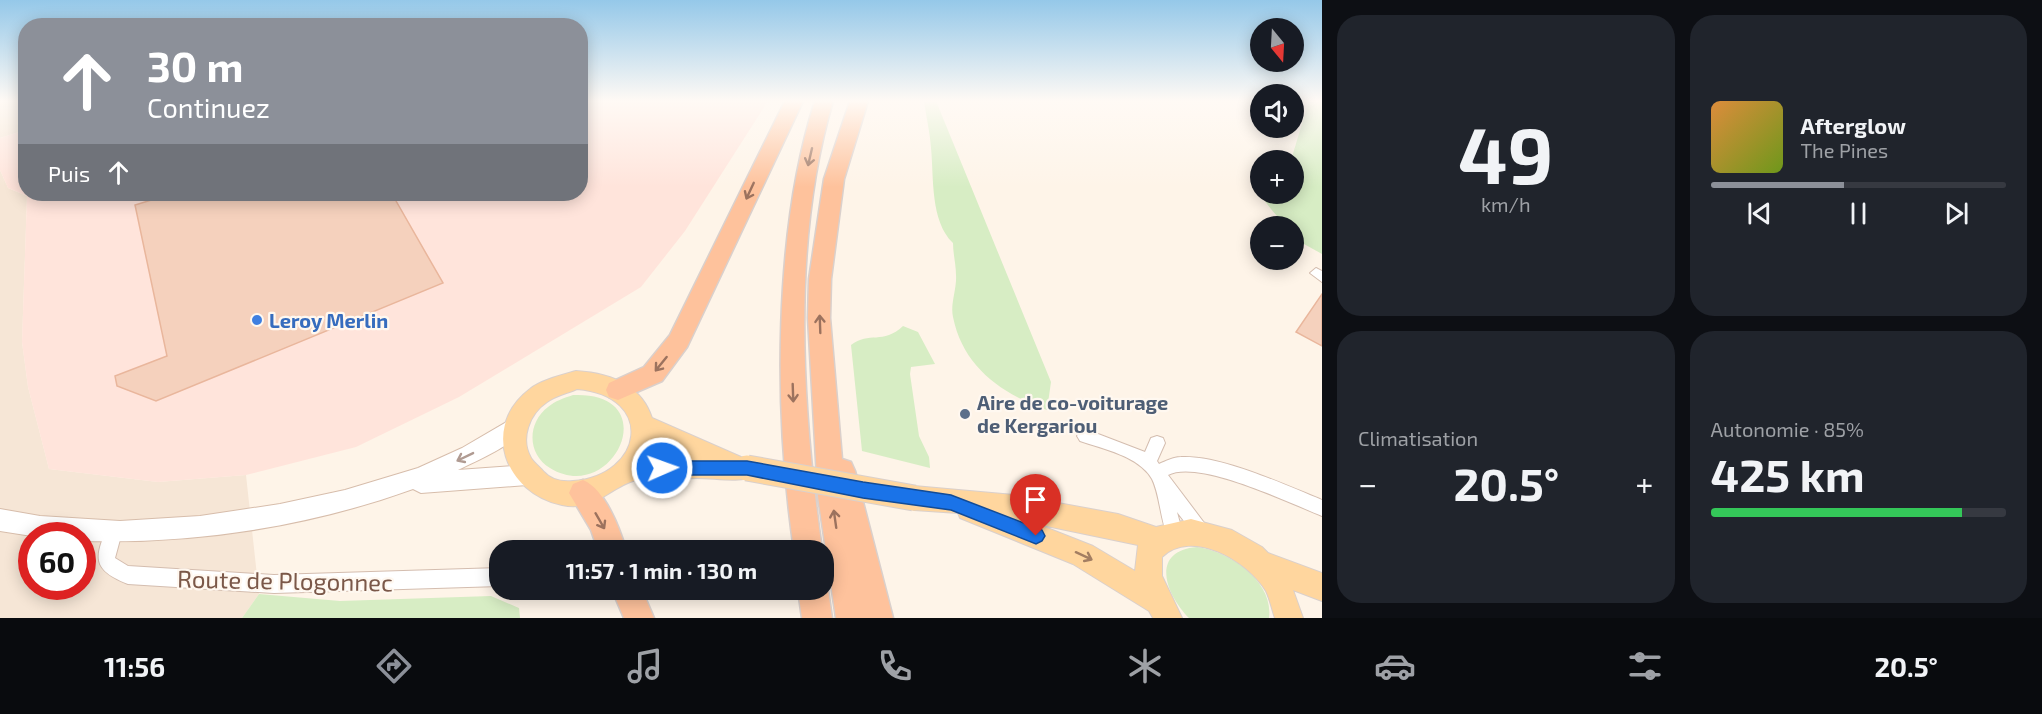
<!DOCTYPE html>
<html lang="fr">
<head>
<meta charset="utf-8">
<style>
	body { margin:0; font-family:"Exo 2",sans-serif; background:#20242c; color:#f1f3f6; height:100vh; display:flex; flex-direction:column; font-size:22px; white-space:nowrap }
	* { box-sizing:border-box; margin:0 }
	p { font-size:20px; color:#9ea1a6 }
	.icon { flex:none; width:33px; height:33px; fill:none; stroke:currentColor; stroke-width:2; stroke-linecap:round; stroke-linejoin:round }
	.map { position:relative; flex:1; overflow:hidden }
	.drawer { display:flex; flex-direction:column; gap:15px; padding:15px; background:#0d0f14; width:720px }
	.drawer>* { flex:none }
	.guide { position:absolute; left:18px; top:18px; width:570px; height:183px; border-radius:24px; box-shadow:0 3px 15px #0003; background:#8c9099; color:#fff; overflow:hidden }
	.needle { width:39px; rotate:162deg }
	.buttons { position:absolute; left:1250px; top:18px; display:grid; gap:12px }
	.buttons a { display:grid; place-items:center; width:54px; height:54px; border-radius:50%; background:#171b24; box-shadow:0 3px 15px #0003; font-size:30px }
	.speed { position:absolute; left:18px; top:522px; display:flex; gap:12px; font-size:30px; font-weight:700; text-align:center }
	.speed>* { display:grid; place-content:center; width:78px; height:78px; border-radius:50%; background:#171b24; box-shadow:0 3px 15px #0003; line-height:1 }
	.speed .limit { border:9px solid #d22; background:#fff; color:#111 }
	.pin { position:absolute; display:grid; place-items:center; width:51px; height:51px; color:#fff; margin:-62px -26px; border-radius:50% 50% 50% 0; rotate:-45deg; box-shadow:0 0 6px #0007 }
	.pin .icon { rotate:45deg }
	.me { position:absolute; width:66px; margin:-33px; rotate:88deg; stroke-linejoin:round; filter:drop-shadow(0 0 4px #0008) }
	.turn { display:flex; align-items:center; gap:21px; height:126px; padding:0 30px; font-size:27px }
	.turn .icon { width:78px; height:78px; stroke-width:2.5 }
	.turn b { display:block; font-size:42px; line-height:51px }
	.then { display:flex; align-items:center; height:57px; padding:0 30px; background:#0003; gap:12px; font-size:22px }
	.big { font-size:45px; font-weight:700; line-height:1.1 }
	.drawer .widget { flex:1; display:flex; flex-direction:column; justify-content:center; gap:9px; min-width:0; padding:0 21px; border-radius:24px; background:#20242c }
	.drawer .dial { align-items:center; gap:0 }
	.dial b { font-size:78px; line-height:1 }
	.song { display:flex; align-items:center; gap:18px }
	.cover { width:72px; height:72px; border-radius:9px; background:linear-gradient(135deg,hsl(30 70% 55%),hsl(80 70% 35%)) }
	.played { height:6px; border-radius:3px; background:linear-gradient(90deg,#8c9099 45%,#363941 45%) }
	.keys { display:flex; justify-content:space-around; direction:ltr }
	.heat { display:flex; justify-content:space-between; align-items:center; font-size:33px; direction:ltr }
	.charge { height:9px; border-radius:4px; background:linear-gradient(90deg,#34c759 85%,#363941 0) }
	.drawer .tiles { flex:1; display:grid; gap:15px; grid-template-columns:repeat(2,1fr) }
	.trip { position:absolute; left:489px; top:540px; width:345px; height:60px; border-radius:24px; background:#171b24; box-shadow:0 3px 15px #0003; font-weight:700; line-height:60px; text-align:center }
	.dock { display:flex; height:96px; justify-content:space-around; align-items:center; background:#090b0e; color:#9ea1a6 }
	.dock .icon { width:42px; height:42px }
	.dock .on { color:#8c9099 }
	.dock b { font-size:27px; color:#f1f3f6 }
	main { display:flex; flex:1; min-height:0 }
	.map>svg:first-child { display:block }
	.residential { fill:#f6e6d6; fill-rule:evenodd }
	.commercial { fill:#ffe4db }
	.green { fill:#d7edc4 }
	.building { fill:#f5d1bd; stroke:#e9b69c; stroke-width:1.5 }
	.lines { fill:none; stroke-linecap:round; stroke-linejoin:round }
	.minor-casing { stroke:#d4bdaf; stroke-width:2 }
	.secondary-casing { stroke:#d7bdab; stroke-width:2 }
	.primary-casing { stroke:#dad0cc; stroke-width:2 }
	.trunk-casing { stroke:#dad0cc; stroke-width:3 }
	.minor { fill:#fff; fill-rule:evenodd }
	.secondary { fill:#fff; fill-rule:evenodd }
	.primary { fill:#ffd69e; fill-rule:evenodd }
	.trunk { fill:#fec29c; fill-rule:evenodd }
	.primary-bridge-casing { stroke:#dad0cc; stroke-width:27; stroke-linecap:butt }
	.primary-bridge { stroke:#ffd69e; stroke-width:25 }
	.oneway { stroke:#9c725e }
	.oneway2 { stroke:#b09b92 }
	.oneway3 { stroke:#a37e62 }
	.route { fill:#1a73e8; stroke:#114b97; stroke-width:1.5 }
	.shop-dot { fill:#3f7fe0; stroke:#fff8f0; stroke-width:2 }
	.service-dot { fill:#5c6f8a; stroke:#fff8f0; stroke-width:2 }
	.labels { text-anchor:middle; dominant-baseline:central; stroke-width:4.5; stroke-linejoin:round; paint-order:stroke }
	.shop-label { font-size:20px; font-weight:bold; fill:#366cbe; stroke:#fff8f0; text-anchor:start }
	.service-label { font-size:20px; font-weight:bold; fill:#4e5e75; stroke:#fff8f0; text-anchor:start }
	.near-street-label { font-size:24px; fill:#7b5849; stroke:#fff8f0 }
</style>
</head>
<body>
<main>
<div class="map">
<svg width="1322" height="618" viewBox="0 0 1322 618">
	<rect width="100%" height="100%" fill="#fef4e8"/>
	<path class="residential" d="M 0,101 L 25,101 L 25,130 L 0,138 Z
		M 0,170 L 8,188 L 27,196 L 22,342 L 28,387 L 49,469 L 158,482 L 246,475 L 259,594 L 242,618 L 0,618 ZM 32,536 L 82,536 L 82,586 L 32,586 Z"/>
	<path class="commercial" d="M 581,101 L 768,101 L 685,231 L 641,287 L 459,397 L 356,447 L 246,475 L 158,482 L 49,469 L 28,387 L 22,342 L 27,196 L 8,188 L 0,170 L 0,138 L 25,130 L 26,194 L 580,194 Z"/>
	<path class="green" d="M 924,101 L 936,101 L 1051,382 L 1047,410 C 1002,394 963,367 953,317 C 950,304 957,289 956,275 C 956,264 953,254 953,243 C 930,221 934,178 931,148 C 930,132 926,116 924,101 Z
		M 1309,101 L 1322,101 L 1322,254 L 1304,244 L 1293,233 L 1293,226 L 1287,226 C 1275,215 1266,204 1258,190 L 1260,187 L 1260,194 L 1288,196 L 1289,194 L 1293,194 L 1293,160 L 1291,160 Z
		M 903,326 L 918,332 L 935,364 L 911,367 L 910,374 L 919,436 L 929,457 L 930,468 L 862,451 L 851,345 C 869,331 883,345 903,326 Z
		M 573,395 C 667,391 613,507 550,468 C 527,454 527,423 548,407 C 555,401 564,398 573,395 Z
		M 1197,547 C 1229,551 1274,581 1269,618 L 1189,618 C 1166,595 1149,551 1197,547 Z
		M 259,594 L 340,601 L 491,596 L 519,608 L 520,618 L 242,618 Z"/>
	<path class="building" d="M 171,194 L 392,194 L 443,283 L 156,401 L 117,386 L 115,376 L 167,356 L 135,205 Z
		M 1322,294 L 1322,346 L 1296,332 Z"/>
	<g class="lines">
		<g class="minor-casing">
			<path id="minor" d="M 1316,268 L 1322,271 L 1322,282 L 1310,273 Z
				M 1085,429 L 1145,452 L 1151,438 L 1157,436 L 1163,438 L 1165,443 L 1157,461 L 1159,464 C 1166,461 1173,457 1181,457 C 1221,455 1285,485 1322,500 L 1322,516 C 1289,503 1199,459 1168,475 L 1211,532 L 1209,538 L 1203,540 L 1197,538 L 1177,512 L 1182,531 L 1180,537 L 1174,539 L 1168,537 C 1160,519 1160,495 1152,479 C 1139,456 1103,449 1080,441 L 1077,436 L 1080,431 Z
				M 114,524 L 120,526 L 122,532 L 115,558 L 128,566 L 274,575 L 500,568 L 500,586 L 274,593 L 128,584 C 92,570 94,558 108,526 Z"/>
		</g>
		<g class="secondary-casing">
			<path id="secondary" d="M 515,417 L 522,420 L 525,426 C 517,444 476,461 458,470 L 527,465 L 535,468 L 538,475 L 535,482 L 527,485 L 421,493 L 413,489 C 308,527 194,544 82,541 L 82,536 L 32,536 L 0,531 L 0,509 L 40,516 L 120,521 L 200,516 L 280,504 L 345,490 L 418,468 L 462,448 Z"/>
		</g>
		<g class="primary-casing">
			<path id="primary" d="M 576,371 C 609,373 641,384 652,418 L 741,457 L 756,460 L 759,468 L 756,476 C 738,483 716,478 697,478 C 684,478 670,479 656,480 C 649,480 640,479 633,481 C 608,489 594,512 562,505 C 505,493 480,427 530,389 C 541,380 562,375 576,371 ZM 577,389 C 657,396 643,476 573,481 C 563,482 551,480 544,472 C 540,467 534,463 531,458 C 520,439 529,414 547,402 C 555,396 568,393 577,389 ZM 654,442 L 686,456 L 649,458 Z
				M 914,486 L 1014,495 L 1118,514 L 1156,527 L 1191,519 L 1232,530 L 1262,547 L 1268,553 L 1322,573 L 1322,601 L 1293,590 L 1303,618 L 1275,618 C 1272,610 1270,599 1266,591 C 1248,561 1192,528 1162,557 L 1162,576 L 1182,618 L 1153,618 L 1149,611 L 1073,564 L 960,518 L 958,513 L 914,510 L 905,506 L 901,498 L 905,490 ZM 1037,524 L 1138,545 L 1135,571 L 1093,546 Z"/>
		</g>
		<g class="trunk-casing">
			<path id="trunk" d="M 785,101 L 803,101 L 687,347 L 662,381 L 618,400 L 609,397 L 606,390 L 609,383 L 644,367 L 670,335 Z
				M 815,101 L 833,101 C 791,241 802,407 822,550 L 794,550 C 774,414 773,233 815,101 Z
				M 850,101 L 868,101 L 844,179 L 831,279 L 830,318 L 842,459 L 851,462 L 855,471 L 893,618 L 836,618 L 818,496 L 808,318 L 809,279 L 824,179 Z
				M 583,480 C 605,489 620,529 626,550 L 598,550 L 591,530 L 569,493 L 573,484 Z
				M 824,580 L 828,590 L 832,618 L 802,618 L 798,590 L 824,590 Z
				M 612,590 L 642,590 L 654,618 L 624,618 Z"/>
		</g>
		<use href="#minor" class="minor"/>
		<use href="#secondary" class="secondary"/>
		<use href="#primary" class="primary"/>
		<use href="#trunk" class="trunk"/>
		<g class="primary-bridge-casing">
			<path id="primary-bridge" d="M 747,468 L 914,498"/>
		</g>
		<use href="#primary-bridge" class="primary-bridge"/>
	</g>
	<defs><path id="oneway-shaft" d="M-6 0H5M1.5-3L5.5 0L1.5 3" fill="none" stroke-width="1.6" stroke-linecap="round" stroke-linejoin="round" transform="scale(1.5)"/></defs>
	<g class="oneway">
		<use href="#oneway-shaft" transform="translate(810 157) rotate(103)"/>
		<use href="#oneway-shaft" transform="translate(750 191) rotate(115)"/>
		<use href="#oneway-shaft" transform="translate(820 324) rotate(-92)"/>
		<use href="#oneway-shaft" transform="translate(661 364) rotate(129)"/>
		<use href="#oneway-shaft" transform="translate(793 393) rotate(88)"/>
		<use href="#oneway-shaft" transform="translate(835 519) rotate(-98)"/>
		<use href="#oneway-shaft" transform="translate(600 521) rotate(60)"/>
	</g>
	<use class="oneway2" href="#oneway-shaft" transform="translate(465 457) rotate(154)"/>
	<use class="oneway3" href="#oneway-shaft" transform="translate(1084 556) rotate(25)"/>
	<linearGradient id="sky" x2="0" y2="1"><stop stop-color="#95c8e9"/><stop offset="0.54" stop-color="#fffaf5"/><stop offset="1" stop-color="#fffaf5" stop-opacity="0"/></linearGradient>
	<rect width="1322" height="187" fill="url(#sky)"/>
	<path class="route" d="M 662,461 L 747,461 L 863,482 L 951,495 L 1042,530 L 1045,536 L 1042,541 L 1036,544 L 951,510 L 863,498 L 747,475 L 662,475 L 656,473 L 654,468 L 656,463 Z"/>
	<circle class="shop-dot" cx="257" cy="320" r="6"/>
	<circle class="service-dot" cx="965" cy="414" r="6"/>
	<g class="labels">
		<g class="shop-label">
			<text x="269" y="320">Leroy Merlin</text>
		</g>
		<g class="service-label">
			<text x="977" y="402">Aire de co-voiturage<tspan x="977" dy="23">de Kergariou</tspan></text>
		</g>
		<g class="near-street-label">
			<text transform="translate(285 580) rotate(1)">Route de Plogonnec</text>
		</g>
	</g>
</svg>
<div class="buttons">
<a><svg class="needle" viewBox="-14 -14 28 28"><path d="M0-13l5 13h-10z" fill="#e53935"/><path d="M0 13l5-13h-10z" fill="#9ea1a6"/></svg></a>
<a><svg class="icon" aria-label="sound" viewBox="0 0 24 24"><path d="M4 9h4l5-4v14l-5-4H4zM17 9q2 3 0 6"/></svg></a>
<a>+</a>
<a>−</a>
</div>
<div class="speed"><div class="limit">60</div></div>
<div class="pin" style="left:1036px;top:536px;background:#d93025"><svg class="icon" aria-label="arrive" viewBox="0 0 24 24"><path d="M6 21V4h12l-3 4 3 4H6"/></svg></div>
<svg class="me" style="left:662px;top:468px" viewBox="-20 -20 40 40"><circle r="17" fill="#1a73e8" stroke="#fff" stroke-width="3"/><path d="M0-11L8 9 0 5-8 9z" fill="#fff"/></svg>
<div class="trip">11:57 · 1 min · 130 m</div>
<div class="guide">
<div class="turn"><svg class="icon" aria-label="ahead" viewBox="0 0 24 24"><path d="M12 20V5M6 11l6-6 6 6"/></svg><div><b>30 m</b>Continuez</div></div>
<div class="then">Puis<svg class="icon" aria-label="ahead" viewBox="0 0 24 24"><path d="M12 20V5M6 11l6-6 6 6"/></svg></div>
</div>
</div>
<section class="drawer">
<div class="tiles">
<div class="widget dial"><b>49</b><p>km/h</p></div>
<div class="widget">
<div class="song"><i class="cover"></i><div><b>Afterglow</b><p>The Pines</p></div></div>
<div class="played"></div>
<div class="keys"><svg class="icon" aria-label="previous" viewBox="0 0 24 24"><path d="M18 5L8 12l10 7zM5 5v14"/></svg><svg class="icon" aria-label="pause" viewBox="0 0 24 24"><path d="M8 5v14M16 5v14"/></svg><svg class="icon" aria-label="next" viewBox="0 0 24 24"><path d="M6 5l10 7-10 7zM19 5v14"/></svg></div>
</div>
<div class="widget"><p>Climatisation</p>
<div class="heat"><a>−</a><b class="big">20.5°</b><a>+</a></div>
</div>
<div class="widget"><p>Autonomie · 85%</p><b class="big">425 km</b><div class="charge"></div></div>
</div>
</section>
</main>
<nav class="dock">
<b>11:56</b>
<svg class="icon on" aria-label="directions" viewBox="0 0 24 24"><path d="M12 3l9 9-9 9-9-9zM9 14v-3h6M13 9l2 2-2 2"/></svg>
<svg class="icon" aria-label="music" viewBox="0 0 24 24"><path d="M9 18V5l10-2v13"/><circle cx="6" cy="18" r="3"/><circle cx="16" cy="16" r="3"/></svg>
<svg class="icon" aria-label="phone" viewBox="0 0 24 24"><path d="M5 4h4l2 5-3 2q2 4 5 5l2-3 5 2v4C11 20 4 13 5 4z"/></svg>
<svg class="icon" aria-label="climate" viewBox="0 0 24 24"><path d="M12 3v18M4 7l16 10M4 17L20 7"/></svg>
<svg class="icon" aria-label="car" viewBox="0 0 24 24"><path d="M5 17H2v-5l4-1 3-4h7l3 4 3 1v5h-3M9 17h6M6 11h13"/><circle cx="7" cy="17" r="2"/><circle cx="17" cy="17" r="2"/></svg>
<svg class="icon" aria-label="filters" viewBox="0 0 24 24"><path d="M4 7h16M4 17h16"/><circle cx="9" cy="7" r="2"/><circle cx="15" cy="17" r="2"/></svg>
<b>20.5°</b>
</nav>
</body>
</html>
